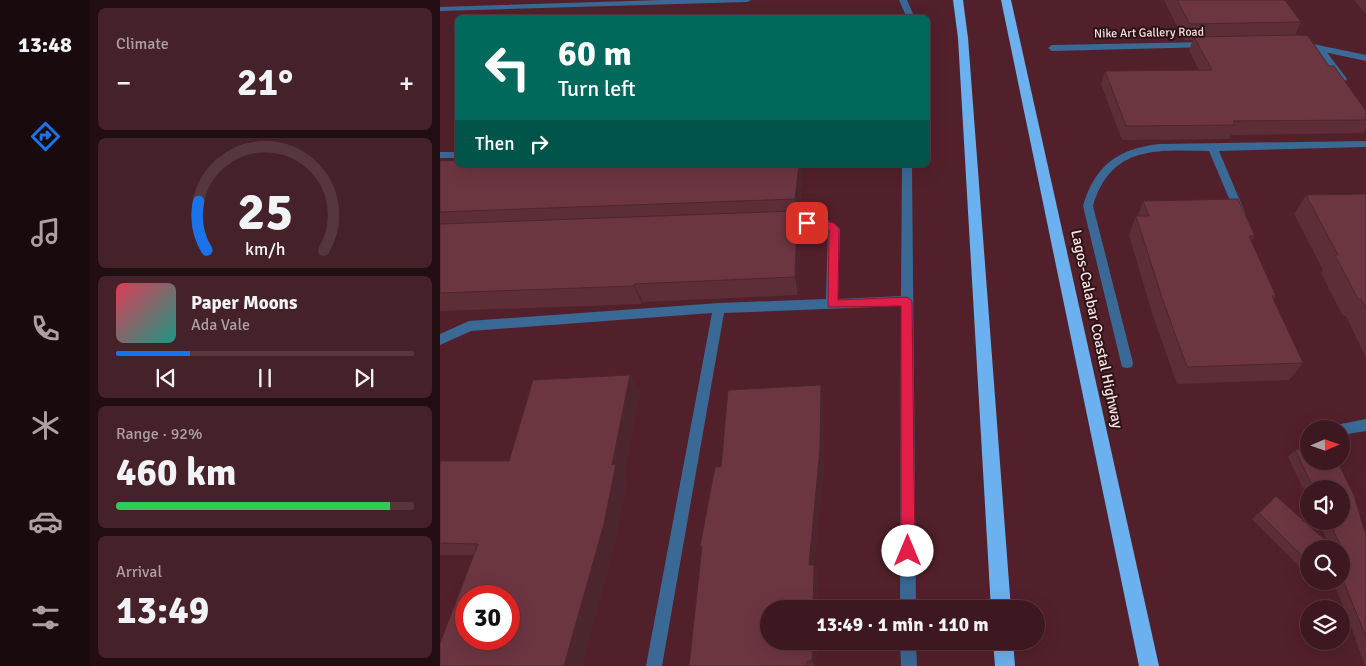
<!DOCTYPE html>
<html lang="en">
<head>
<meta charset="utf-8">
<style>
	body { margin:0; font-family:Signika,sans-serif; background:#452129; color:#f1f3f6; height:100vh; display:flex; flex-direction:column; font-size:19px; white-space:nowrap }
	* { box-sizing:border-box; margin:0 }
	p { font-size:16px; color:#ada0a5 }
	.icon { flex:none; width:28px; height:28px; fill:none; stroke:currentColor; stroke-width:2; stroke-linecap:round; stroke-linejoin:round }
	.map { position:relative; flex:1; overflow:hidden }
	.side { display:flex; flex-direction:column; gap:8px; padding:8px; background:#220d12; width:350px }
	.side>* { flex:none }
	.hud { position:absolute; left:15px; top:15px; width:475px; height:152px; border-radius:8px; box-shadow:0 5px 20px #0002,0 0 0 1px #57373e; background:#00695c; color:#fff; overflow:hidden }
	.needle { width:32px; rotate:88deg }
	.controls { position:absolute; left:860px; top:420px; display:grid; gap:10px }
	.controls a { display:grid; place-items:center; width:50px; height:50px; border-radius:50%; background:#3e1820; box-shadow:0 5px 20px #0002,0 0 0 1px #57373e; font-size:25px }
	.speed { position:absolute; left:15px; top:585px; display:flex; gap:10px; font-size:25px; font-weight:700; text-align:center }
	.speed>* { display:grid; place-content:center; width:65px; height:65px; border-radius:50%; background:#3e1820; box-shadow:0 5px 20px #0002,0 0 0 1px #57373e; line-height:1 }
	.speed .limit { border:8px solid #d22; background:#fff; color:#111 }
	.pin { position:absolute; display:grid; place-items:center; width:42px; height:42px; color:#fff; margin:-21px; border-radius:10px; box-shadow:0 2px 8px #0006 }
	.me { position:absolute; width:55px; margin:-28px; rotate:0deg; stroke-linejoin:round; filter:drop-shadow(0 0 4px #0008) }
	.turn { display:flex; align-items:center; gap:18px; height:105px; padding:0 20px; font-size:22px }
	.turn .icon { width:65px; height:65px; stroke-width:2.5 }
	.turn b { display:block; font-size:35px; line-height:42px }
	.then { display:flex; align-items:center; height:48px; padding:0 20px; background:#0003; gap:10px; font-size:19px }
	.big { font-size:38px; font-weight:800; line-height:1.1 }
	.side .card { flex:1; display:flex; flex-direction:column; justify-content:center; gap:8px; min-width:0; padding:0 18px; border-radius:8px; background:#452129 }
	.side .dial { align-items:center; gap:0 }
	.dial svg { height:130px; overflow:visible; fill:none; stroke:#57373e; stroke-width:7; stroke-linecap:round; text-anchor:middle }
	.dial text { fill:#f1f3f6; stroke:none }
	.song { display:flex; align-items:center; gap:15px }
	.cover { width:60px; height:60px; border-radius:8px; background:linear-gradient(135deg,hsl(350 70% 55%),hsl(170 70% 35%)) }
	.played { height:5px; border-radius:2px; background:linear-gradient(90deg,#1a73e8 25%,#57373e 25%) }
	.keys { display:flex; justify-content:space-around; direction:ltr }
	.heat { display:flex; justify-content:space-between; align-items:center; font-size:28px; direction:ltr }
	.charge { height:8px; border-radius:4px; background:linear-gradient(90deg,#34c759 92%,#57373e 0) }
	.trip { position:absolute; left:320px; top:600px; width:285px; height:50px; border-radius:25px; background:#3e1820; box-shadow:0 5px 20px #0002,0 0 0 1px #57373e; font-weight:800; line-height:50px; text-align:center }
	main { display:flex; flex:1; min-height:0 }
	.dock { display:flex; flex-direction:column; width:90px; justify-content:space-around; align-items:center; background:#190a0d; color:#ada0a5 }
	.dock .icon { width:35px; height:35px }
	.dock .current { color:#1a73e8 }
	.dock b { font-size:22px; color:#f1f3f6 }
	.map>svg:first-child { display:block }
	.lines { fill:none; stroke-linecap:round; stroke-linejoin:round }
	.lane { fill:#3a6995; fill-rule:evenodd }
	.street { fill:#3a6995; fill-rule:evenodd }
	.highway { fill:#6bb0ef; fill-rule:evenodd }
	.wall { fill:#5d2e38 }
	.shaded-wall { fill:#4c262e }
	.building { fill:#6c3641; stroke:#4c262e; fill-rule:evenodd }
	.route { fill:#e11d48; stroke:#92132f }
	.labels { text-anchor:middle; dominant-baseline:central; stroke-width:4; stroke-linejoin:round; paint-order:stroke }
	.far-street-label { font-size:12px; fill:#fbe0e4; stroke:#2a1317 }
	.street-label { font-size:15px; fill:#fbe0e4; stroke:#2a1317 }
</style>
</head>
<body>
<main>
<nav class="dock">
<b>13:48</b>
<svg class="icon current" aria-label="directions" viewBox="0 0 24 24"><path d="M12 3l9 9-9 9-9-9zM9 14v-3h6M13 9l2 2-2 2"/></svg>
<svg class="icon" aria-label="music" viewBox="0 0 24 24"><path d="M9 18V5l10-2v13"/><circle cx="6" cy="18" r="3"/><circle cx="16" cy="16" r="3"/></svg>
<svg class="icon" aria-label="phone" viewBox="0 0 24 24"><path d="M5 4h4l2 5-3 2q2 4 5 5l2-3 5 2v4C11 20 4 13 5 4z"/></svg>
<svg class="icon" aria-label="climate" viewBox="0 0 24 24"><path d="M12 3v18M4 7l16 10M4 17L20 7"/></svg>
<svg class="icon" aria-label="car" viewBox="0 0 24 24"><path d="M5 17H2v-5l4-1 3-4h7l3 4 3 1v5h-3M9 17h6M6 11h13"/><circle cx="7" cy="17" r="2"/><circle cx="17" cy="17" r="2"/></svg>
<svg class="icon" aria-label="filters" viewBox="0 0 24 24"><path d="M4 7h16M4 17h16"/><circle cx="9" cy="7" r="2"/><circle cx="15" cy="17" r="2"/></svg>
</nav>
<section class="side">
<div class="card"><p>Climate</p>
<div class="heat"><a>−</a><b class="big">21°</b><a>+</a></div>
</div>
<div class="card dial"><svg viewBox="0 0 100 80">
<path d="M14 69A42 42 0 1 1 86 69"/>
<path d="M14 69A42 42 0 0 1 9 39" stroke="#1a73e8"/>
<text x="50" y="56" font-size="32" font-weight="700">25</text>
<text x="50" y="72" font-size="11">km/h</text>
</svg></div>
<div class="card">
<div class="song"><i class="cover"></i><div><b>Paper Moons</b><p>Ada Vale</p></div></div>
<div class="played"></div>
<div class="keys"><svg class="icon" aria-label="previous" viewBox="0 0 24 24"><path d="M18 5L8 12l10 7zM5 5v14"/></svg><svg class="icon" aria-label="pause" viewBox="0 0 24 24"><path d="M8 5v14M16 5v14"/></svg><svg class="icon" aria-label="next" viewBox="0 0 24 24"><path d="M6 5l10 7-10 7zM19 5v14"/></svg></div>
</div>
<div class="card"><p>Range · 92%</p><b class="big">460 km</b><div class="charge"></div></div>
<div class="card"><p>Arrival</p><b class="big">13:49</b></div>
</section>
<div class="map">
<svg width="926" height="666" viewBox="0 0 926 666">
	<rect width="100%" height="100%" fill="#52202b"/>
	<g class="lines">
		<path class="lane" d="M 877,47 L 883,47 L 907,79 L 905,81 L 899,81 L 876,49 Z
			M 926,141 L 926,147 L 779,151 L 806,215 L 801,219 L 796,215 L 769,151 C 717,150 671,145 653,206 L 693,363 L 692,367 L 687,368 L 682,367 L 643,206 C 655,165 678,149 719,144 Z
			M 926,419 L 926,431 L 901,435 L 901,429 L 894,429 L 896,425 Z"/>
		<path class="street" d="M 223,0 L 311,0 L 307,2 L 0,11 L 0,7 Z
			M 459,0 L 467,0 L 475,18 L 467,18 Z
			M 859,41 L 926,55 L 926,61 L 856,46 L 856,42 Z
			M 767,42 L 770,43 L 770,47 L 612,51 L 608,48 L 612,45 Z
			M 0,152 L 18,152 L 18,158 L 0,158 Z
			M 462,165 L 472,165 L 476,609 L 460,609 L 461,306 L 284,313 L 222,666 L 206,666 L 272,313 L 31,331 L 0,345 L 0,334 L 29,321 L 279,303 L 386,299 L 388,231 L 382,227 L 337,227 L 335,224 L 337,221 L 341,220 C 359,220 388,213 400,229 L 398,299 L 461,296 Z
			M 460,641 L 476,641 L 477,666 L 461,666 Z"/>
		<path class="highway" d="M 513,0 L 523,0 L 528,38 L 571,609 L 551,609 L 518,38 Z
			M 561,0 L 571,0 L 719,666 L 699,666 Z
			M 553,641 L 573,641 L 575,666 L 555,666 Z"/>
	</g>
	<path class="wall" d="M 724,0 L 845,0 L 861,22 L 855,35 L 889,66 L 926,111 L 926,129 L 923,133 L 791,135 L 789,139 L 682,140 L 661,84 L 665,71 L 759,70 L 749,50 L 753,40 L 744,40 Z
		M 914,0 L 926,0 L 926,14 Z
		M 0,161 L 18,165 L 363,165 L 359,218 L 356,218 L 360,244 L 358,295 L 203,302 L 202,304 L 0,311 Z
		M 926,194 L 926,358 L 906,316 L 903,316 L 881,273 L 883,270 L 854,214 L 866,195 Z
		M 703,201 L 815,236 L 811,241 L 836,296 L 834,300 L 863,363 L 849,380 L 737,384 L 713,316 L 689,235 L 696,216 L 698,216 Z
		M 200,391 L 184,474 L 187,479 L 176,537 L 142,666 L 0,666 L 34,555 L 0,555 L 0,461 L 69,461 Z
		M 384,401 L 384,464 L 374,565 L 378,576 L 329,641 L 377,641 L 376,666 L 249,666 L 262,548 L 260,546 L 281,467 Z
		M 869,449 L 869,461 L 897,461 L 914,495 L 926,536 L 926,666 L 925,666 L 913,632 L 893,581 L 901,581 L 901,549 L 869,549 L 869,564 L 862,569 L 812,519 L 836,496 L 888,542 L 878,521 L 901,521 L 901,489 L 869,489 L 869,501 L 848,457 L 855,450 Z"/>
	<path class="shaded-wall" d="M 359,165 L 363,165 L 359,218 L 355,199 Z
		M 354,211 L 360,244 L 358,295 L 355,277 L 353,225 Z
		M 194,284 L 203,302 L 202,304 L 194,286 Z
		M 190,375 L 200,391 L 184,474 L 187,479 L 176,537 L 142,666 L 124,666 L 172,465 Z
		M 381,385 L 384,401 L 384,464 L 373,577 L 369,565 Z
		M 374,565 L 378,576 L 377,609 L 373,609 Z
		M 373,641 L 377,641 L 376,666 L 375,666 L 372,661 Z"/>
	<path class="building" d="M 737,0 L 845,0 L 861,22 L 750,24 Z
		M 858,35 L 868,36 L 889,66 L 894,66 L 926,111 L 926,120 L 793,121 L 795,125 L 686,126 L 665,71 L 772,70 L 754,37 Z
		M 18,160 L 18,165 L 359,165 L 355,199 L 0,212 L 0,161 Z
		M 926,194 L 926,308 L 921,299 L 918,299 L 895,255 L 898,255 L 866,195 Z
		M 798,199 L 815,236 L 809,236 L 836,296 L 832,296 L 863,363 L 747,367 L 722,298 L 696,216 L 709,216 L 703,201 Z
		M 354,211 L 353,225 L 357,225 L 355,277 L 194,284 L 194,286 L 0,293 L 0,224 Z
		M 190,375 L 172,465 L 176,464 L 164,524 L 124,666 L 0,666 L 0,643 L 38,544 L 0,543 L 0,461 L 69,461 L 93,380 ZM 26,596 L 69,596 L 69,639 L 26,639 Z
		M 381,385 L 380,449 L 369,565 L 374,565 L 373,609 L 329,609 L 329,641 L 373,641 L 372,661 L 367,661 L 367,666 L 249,666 L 262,546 L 260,546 L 275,467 L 281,467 L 288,390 Z
		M 869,449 L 869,461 L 897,461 L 914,495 L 926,536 L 926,637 L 901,575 L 901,554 L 907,559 L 889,521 L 901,521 L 901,489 L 874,489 L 855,450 Z
		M 836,496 L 895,549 L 891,549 L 890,547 L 888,549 L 869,549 L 869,563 L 819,513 Z"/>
	<path class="route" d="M 367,219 L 394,223 L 399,229 L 398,300 L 467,297 L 472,301 L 475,551 L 473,556 L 468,558 L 463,556 L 461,551 L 461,306 L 388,307 L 389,230 L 384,227 L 363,225 L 362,223 Z"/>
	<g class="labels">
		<g class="far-street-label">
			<text transform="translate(709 33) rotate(-1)">Nike Art Gallery Road</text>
		</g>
		<g class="street-label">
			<text transform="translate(657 329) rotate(78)">Lagos-Calabar Coastal Highway</text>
		</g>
	</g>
</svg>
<div class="controls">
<a><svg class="needle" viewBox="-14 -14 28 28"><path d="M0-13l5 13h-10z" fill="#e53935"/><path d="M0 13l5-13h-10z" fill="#ada0a5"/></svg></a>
<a><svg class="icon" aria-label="sound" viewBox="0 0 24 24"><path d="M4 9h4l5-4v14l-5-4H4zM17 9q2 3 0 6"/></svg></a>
<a><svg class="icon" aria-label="search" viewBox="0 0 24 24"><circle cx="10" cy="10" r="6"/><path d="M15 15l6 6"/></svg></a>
<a><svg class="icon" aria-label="layers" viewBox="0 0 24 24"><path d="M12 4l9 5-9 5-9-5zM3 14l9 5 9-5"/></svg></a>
</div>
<div class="speed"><div class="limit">30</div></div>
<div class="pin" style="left:367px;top:223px;background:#d93025"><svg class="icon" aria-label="arrive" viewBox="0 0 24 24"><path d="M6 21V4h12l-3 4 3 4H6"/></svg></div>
<svg class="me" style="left:468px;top:551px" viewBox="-20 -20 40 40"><circle r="19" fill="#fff"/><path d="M0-13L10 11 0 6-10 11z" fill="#e11d48"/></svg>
<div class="trip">13:49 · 1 min · 110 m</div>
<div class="hud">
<div class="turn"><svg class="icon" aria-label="left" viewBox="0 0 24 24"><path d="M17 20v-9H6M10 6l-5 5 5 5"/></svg><div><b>60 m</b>Turn left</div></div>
<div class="then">Then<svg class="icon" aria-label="right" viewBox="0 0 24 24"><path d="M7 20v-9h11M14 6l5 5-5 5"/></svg></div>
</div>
</div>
</main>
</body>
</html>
